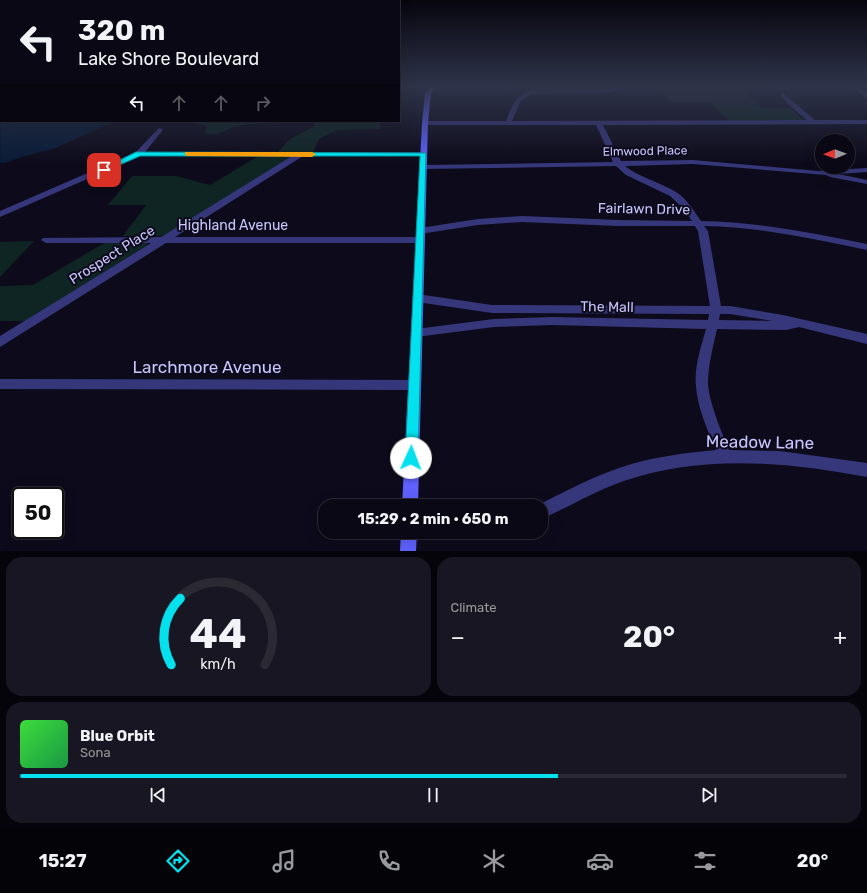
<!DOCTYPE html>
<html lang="en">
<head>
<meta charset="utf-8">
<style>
	body { margin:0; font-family:Rubik,sans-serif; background:#181622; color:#f1f3f6; height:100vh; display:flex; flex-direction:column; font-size:15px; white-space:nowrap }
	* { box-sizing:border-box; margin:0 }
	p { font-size:13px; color:#999aa0 }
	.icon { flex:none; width:22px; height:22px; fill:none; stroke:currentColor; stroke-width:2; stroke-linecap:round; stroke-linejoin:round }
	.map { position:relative; height:551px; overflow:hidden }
	.details { display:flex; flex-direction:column; gap:6px; padding:6px; background:#06040b; flex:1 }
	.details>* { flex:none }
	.banner { position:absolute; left:0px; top:0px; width:400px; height:122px; box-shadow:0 4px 16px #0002,0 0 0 1px #2a2934; background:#0a0814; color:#f1f3f6; overflow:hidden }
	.needle { width:26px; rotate:269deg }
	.fabs { position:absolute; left:815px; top:134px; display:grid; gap:8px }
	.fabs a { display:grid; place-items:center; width:40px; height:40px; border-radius:50%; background:#0a0814; box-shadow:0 4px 16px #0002,0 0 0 1px #2a2934; font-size:20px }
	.speed { position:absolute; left:12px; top:487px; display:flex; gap:8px; font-size:20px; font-weight:700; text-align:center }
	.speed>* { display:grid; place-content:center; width:52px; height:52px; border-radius:50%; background:#0a0814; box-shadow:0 4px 16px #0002,0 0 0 1px #2a2934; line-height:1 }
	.speed .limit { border:2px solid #111; border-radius:6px; background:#fff; color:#111 }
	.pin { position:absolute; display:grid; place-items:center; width:34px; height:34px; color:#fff; margin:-17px; border-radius:8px; box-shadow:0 2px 6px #0006 }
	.me { position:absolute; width:44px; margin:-22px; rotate:2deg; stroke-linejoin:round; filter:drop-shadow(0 0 3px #0008) }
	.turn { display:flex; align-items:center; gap:14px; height:84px; padding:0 12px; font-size:18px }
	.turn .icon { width:52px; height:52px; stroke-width:2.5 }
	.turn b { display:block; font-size:28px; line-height:34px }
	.lanes { display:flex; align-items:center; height:38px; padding:0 12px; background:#0003; justify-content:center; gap:20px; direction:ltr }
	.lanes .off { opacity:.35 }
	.big { font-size:30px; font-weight:700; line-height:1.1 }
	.details .widget { flex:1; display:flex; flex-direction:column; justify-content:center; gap:6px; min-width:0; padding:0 14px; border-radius:16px; background:#181622 }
	.details .dial { align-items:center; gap:0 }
	.dial svg { height:104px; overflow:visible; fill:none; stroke:#2a2934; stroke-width:7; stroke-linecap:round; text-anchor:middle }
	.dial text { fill:#f1f3f6; stroke:none }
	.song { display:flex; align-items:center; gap:12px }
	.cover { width:48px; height:48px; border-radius:6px; background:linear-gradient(135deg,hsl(120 70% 55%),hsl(140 70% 35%)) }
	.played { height:4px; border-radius:2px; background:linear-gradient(90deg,#02e1ed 65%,#2a2934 65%) }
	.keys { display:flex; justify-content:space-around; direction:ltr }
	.heat { display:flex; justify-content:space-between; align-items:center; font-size:22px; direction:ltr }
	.details .tiles { flex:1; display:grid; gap:6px; grid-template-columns:1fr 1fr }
	.widget:last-child { grid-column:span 2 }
	.trip { position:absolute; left:318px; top:499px; width:230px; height:40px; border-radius:16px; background:#0a0814; box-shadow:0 4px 16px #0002,0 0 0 1px #2a2934; font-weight:700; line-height:40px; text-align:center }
	.tab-bar { display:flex; height:64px; justify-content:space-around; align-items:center; background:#040308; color:#999aa0 }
	.tab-bar .icon { width:28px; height:28px }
	.tab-bar .active { color:#02e1ed }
	.tab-bar b { font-size:18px; color:#f1f3f6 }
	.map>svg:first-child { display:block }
	.green { fill:#0e2523 }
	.water { fill:#091b36 }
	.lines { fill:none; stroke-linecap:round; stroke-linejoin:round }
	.minor { fill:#36377a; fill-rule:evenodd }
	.secondary { fill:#5e61fd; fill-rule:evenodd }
	.route { fill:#02e1ed; stroke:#01929a }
	.slow { fill:#f59e0b }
	.labels { text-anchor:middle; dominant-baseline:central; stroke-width:4; stroke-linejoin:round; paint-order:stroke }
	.far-street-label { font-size:12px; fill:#c9c6fe; stroke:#0d0b1b }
	.street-label { font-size:14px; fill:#c9c6fe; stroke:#0d0b1b }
	.near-street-label { font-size:17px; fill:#c9c6fe; stroke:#0d0b1b }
</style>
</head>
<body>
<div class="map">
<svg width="867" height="551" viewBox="0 0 867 551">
	<rect width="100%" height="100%" fill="#0d0b1b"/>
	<path class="green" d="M 657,86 L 759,86 L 760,87 L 741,88 L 762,108 L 790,108 L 804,120 L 728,120 L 710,103 L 672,103 Z
		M 186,121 L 297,121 C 277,125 253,121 234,127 C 222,131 218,137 204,133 L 207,126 Z
		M 312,121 L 381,121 L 379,129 L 337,130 L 319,139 L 313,152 L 278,152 L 290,139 L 315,126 Z
		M 257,157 L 291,157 L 291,158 L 168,233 L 161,236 L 123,236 L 146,205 L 108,205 L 132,176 L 176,176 L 210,185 Z
		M 34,241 L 0,277 L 0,242 Z
		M 106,242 L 147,242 L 147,245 L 25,321 L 0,321 L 0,286 L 33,285 Z"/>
	<path class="water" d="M 1,94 L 1,121 L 127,121 L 111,123 L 55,148 L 19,158 L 5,163 L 0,163 Z"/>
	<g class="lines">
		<path class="minor" d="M 613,86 L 619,86 L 619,89 L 608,93 L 531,94 L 520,102 L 512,121 L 807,120 L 790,106 L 781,96 L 781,94 L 783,93 L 815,120 L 867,120 L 867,124 L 603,125 L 621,161 L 693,160 L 818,171 L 867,168 L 867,172 L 838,174 L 867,180 L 867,184 L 830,177 L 826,175 L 693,164 L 625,166 C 640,178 660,182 676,192 C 687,199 694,211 701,221 C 757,222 812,233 867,244 L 867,250 C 813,239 760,227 704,226 L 708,231 L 721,306 L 730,306 L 783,315 L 867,334 L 867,344 L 799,327 L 786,330 L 717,329 C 713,347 708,365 708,384 C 709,402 722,433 729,450 L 780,451 L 867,463 L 867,477 C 787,462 703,454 624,481 C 595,491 569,507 541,519 L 541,506 L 536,506 C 564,492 592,477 622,467 C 652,457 684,453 716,450 C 708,432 697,406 696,386 C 694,367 701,347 706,329 L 552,325 L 494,327 L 416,337 L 412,336 L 410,333 L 412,330 L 416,329 L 494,319 L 552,317 L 708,320 L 709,314 L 492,313 L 417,302 L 413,301 L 412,298 L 413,295 L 417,294 L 492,305 L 710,306 L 698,231 L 695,226 L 618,226 L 522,222 L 478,225 L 420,234 L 415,231 L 420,228 L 478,219 L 522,216 L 618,220 L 692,221 L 684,209 L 670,196 L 626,175 L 616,166 L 423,169 L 419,167 L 423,165 L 613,162 L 596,125 L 425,125 L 422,123 L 425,121 L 506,121 C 513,104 516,93 536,89 L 608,89 L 613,88 ZM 720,314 L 730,314 L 773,321 L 719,320 Z
			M 849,86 L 856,86 L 867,93 L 867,98 Z
			M 0,89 L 1,89 L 0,94 Z
			M 160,128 L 163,130 L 145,152 L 423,152 L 427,154 L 423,156 L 303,156 L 175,237 L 419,237 L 424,240 L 419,243 L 166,243 L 0,347 L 0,336 L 151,243 L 46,243 L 41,240 L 43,238 L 161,237 L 292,156 L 140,156 L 0,217 L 0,211 L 136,152 L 158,129 Z
			M 0,379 L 414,380 L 418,381 L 420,385 L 418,389 L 414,390 L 0,389 Z"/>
		<path class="secondary" d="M 431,86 L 437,86 L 431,94 L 428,123 L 418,506 L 402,506 L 422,123 L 425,94 Z
			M 401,532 L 417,532 L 416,551 L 400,551 Z"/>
	</g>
	<linearGradient id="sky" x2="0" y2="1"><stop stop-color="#07060f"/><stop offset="0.53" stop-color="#2f344a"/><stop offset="1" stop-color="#2f344a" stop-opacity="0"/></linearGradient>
	<rect width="867" height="163" fill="url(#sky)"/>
	<path class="route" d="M 136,152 L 426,153 L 418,458 L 416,462 L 411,464 L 407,462 L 405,458 L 420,156 L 140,156 L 106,171 L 100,170 Z"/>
	<path class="slow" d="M 185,152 L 312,152 L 316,154 L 312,157 L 187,156 L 185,155 Z"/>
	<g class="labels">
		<g class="far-street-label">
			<text transform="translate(645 151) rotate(-1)">Elmwood Place</text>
		</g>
		<g class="street-label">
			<text transform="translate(644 209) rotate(1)">Fairlawn Drive</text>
			<text x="233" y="225">Highland Avenue</text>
			<text transform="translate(112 255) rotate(-32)">Prospect Place</text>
			<text transform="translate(607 307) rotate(1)">The Mall</text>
		</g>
		<g class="near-street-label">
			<text x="207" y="367">Larchmore Avenue</text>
			<text transform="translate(760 442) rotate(1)">Meadow Lane</text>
		</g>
	</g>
</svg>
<div class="fabs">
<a><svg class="needle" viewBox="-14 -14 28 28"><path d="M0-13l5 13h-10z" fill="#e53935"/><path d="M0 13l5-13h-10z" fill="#999aa0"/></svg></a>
</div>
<div class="speed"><div class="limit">50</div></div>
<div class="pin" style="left:104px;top:170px;background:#d93025"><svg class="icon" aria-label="arrive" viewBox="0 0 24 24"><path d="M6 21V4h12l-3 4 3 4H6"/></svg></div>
<svg class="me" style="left:411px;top:458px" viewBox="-20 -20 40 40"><circle r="19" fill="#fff"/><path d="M0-13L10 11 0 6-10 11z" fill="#02e1ed"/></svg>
<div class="trip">15:29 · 2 min · 650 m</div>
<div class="banner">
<div class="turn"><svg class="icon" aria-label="left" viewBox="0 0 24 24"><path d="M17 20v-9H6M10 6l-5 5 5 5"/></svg><div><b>320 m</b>Lake Shore Boulevard</div></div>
<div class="lanes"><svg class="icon" aria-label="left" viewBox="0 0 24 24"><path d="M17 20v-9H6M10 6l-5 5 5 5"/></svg><svg class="icon off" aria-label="ahead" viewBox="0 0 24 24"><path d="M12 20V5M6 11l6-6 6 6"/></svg><svg class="icon off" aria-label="ahead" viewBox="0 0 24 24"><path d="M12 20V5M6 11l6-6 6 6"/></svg><svg class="icon off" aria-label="right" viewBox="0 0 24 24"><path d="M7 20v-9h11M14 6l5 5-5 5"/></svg></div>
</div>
</div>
<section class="details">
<div class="tiles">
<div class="widget dial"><svg viewBox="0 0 100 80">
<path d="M14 69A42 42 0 1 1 86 69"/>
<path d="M14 69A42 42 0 0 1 21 18" stroke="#02e1ed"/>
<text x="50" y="56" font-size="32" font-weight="700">44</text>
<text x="50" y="72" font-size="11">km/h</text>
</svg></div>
<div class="widget"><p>Climate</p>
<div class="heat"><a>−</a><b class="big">20°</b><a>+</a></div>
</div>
<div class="widget">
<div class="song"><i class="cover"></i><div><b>Blue Orbit</b><p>Sona</p></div></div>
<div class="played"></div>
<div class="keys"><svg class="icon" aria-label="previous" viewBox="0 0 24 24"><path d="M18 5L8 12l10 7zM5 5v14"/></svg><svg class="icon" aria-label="pause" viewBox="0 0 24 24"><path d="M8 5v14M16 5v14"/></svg><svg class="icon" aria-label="next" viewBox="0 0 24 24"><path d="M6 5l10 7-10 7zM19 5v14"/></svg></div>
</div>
</div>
</section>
<nav class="tab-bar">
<b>15:27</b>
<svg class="icon active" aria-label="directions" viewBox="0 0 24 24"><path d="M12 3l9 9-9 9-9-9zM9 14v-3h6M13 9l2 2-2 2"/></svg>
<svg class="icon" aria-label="music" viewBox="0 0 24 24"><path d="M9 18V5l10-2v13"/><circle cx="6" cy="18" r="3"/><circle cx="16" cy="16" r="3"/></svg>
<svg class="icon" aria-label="phone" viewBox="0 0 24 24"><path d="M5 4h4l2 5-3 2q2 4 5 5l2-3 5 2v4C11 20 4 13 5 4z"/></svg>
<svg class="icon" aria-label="climate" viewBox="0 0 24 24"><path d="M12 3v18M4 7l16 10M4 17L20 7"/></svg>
<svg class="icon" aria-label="car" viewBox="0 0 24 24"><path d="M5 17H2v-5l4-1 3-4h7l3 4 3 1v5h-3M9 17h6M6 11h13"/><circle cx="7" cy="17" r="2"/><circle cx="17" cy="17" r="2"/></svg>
<svg class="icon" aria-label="filters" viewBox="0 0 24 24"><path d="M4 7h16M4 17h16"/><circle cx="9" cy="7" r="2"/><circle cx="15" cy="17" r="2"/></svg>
<b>20°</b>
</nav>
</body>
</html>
